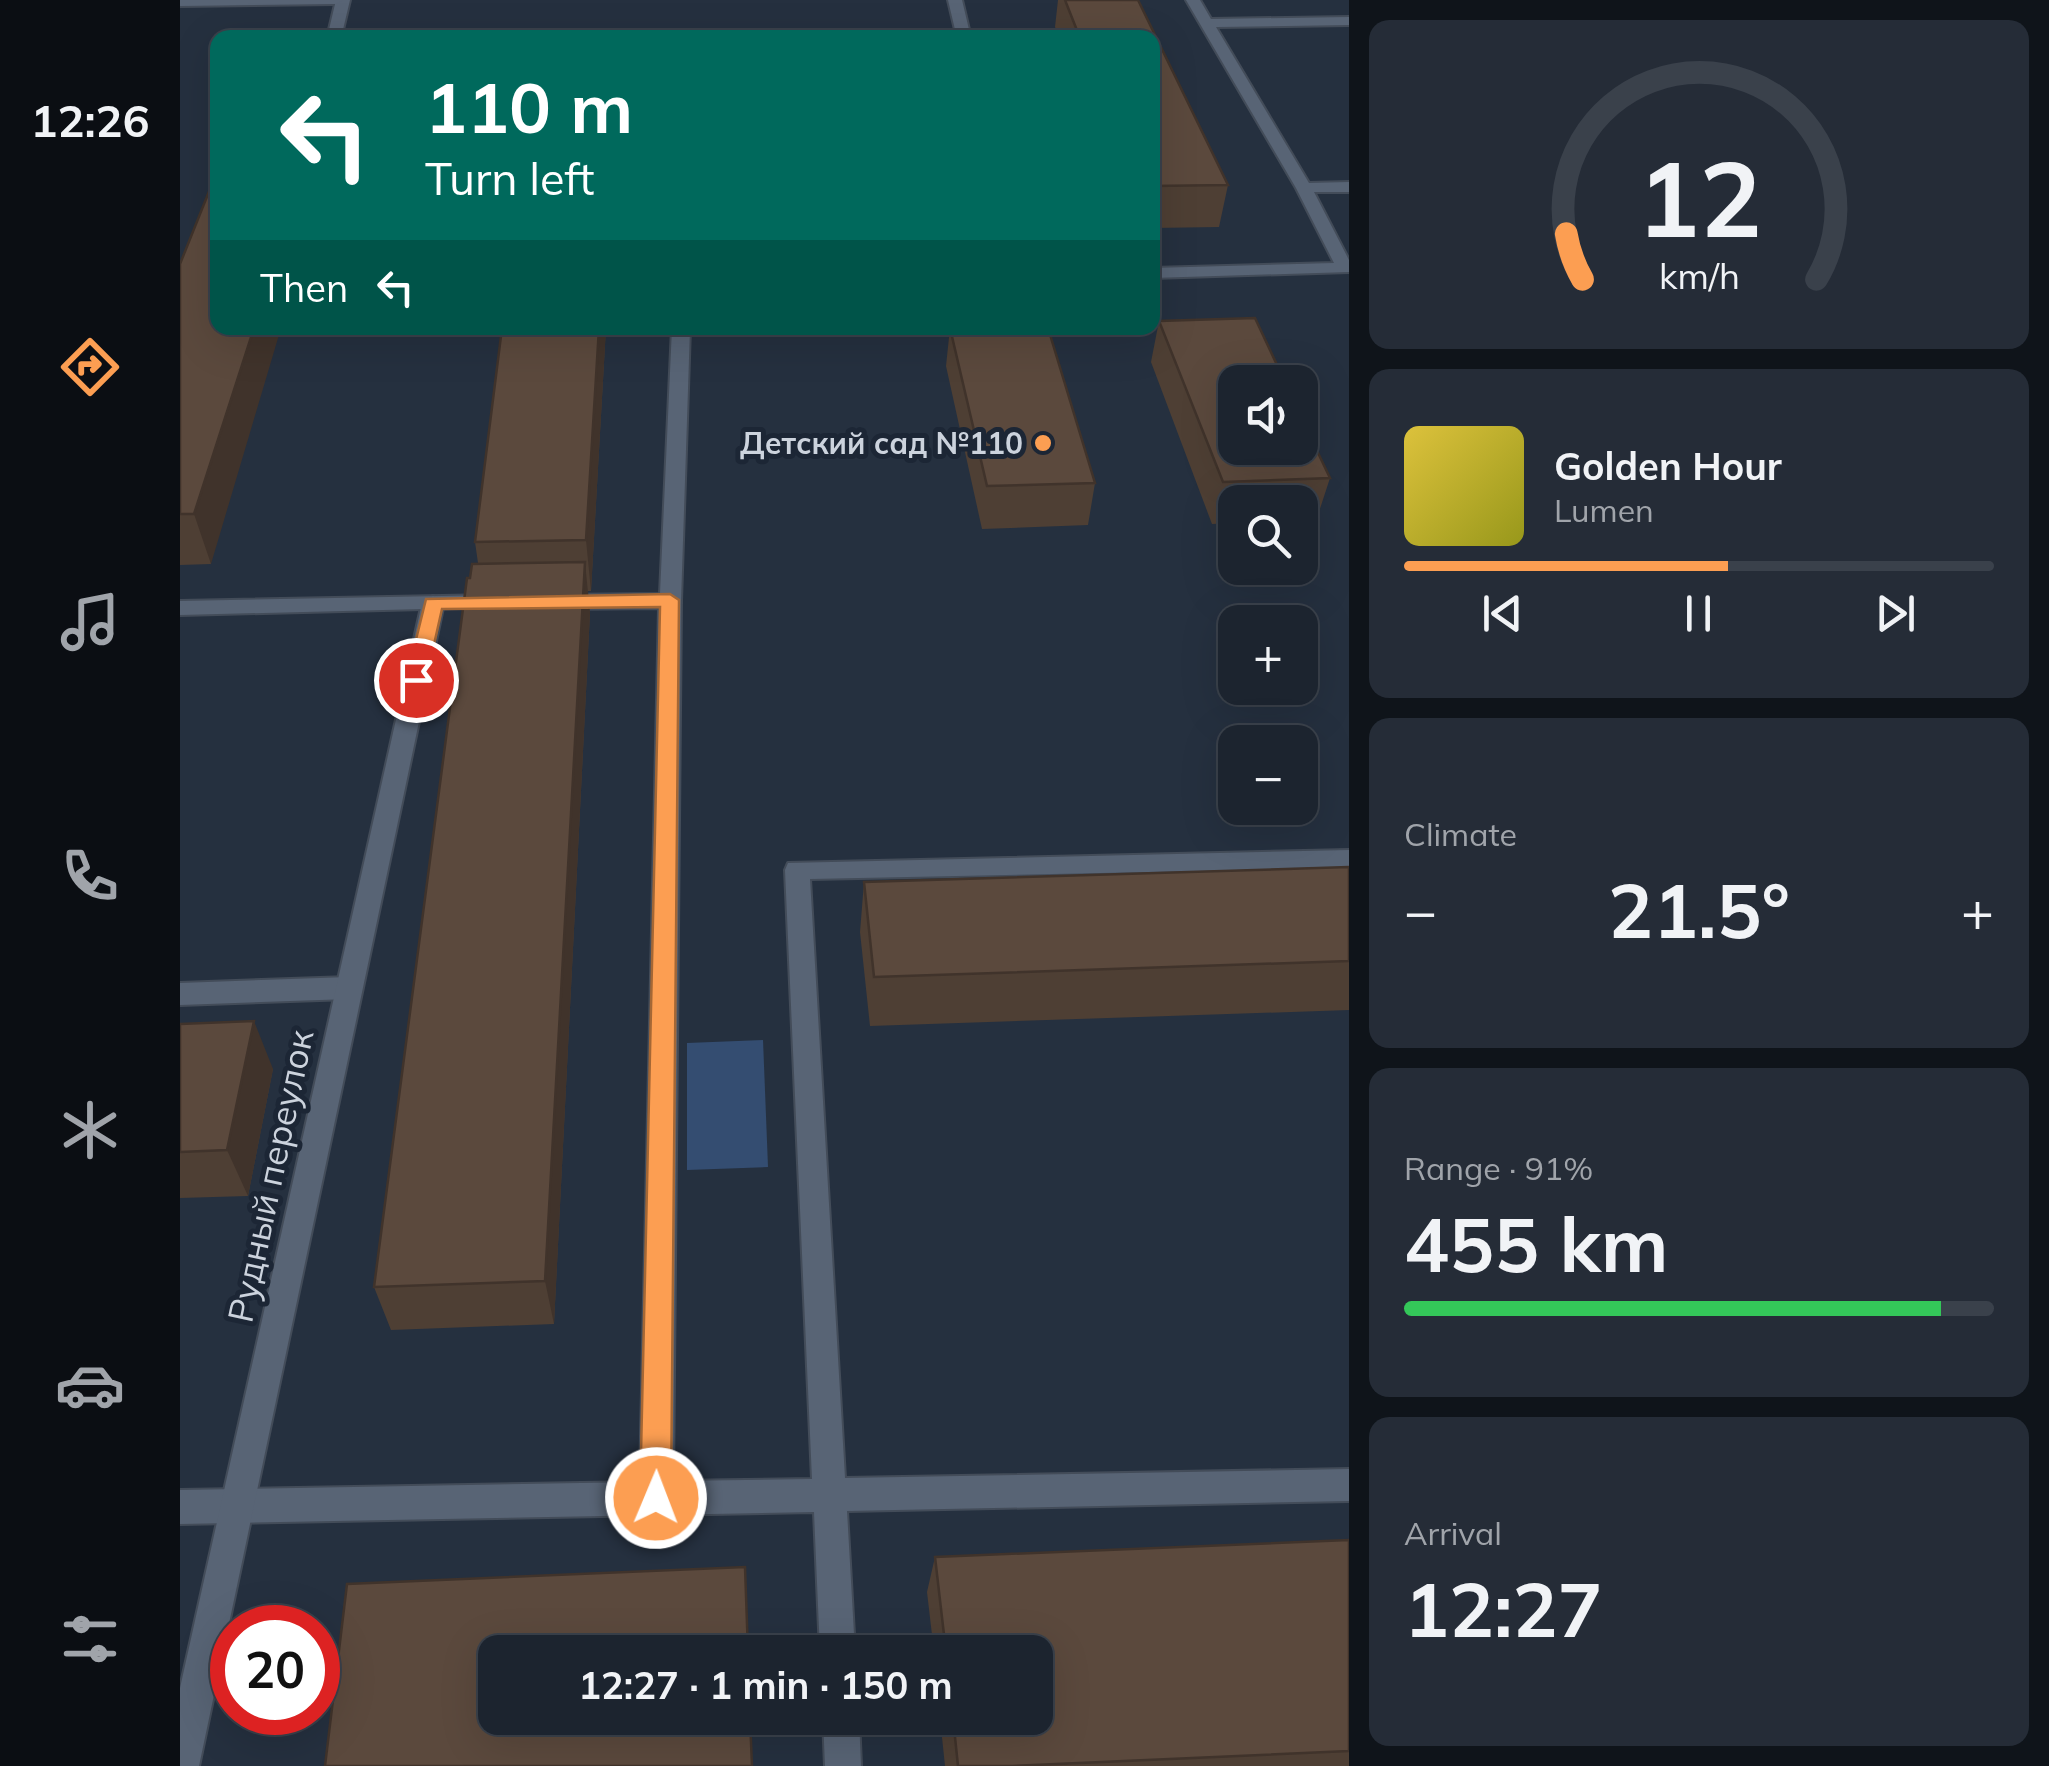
<!DOCTYPE html>
<html lang="en">
<head>
<meta charset="utf-8">
<style>
	body { margin:0; font-family:Mulish,sans-serif; background:#252c37; color:#f1f3f6; height:100vh; display:flex; flex-direction:column; font-size:38px; white-space:nowrap }
	* { box-sizing:border-box; margin:0 }
	p { font-size:32px; color:#a0a4aa }
	.icon { flex:none; width:55px; height:55px; fill:none; stroke:currentColor; stroke-width:2; stroke-linecap:round; stroke-linejoin:round }
	.map { position:relative; flex:1; overflow:hidden }
	.side { display:flex; flex-direction:column; gap:20px; padding:20px; background:#0f141a; width:700px }
	.side>* { flex:none }
	.top-card { position:absolute; left:30px; top:30px; width:950px; height:305px; border-radius:20px; box-shadow:0 10px 40px #0002,0 0 0 2px #3a414b; background:#00695c; color:#fff; overflow:hidden }
	.buttons { position:absolute; left:1038px; top:365px; display:grid; gap:20px }
	.buttons a { display:grid; place-items:center; width:100px; height:100px; border-radius:20px; background:#1c242f; box-shadow:0 10px 40px #0002,0 0 0 2px #3a414b; font-size:50px }
	.speed { position:absolute; left:30px; top:1605px; display:flex; gap:20px; font-size:50px; font-weight:700; text-align:center }
	.speed>* { display:grid; place-content:center; width:130px; height:130px; border-radius:50%; background:#1c242f; box-shadow:0 10px 40px #0002,0 0 0 2px #3a414b; line-height:1 }
	.speed .limit { border:15px solid #d22; background:#fff; color:#111 }
	.pin { position:absolute; display:grid; place-items:center; width:85px; height:85px; color:#fff; margin:-42px; border:5px solid #fff; border-radius:50%; box-shadow:0 2px 10px #0007 }
	.me { position:absolute; width:110px; margin:-55px; rotate:1deg; stroke-linejoin:round; filter:drop-shadow(0 0 8px #0008) }
	.turn { display:flex; align-items:center; gap:35px; height:210px; padding:0 50px; font-size:45px }
	.turn .icon { width:130px; height:130px; stroke-width:2.5 }
	.turn b { display:block; font-size:70px; line-height:85px }
	.then { display:flex; align-items:center; height:95px; padding:0 50px; background:#0003; gap:20px; font-size:38px }
	.big { font-size:75px; font-weight:700; line-height:1.1 }
	.side .tile { flex:1; display:flex; flex-direction:column; justify-content:center; gap:15px; min-width:0; padding:0 35px; border-radius:20px; background:#252c37 }
	.side .dial { align-items:center; gap:0 }
	.dial svg { height:260px; overflow:visible; fill:none; stroke:#3a414b; stroke-width:7; stroke-linecap:round; text-anchor:middle }
	.dial text { fill:#f1f3f6; stroke:none }
	.song { display:flex; align-items:center; gap:30px }
	.cover { width:120px; height:120px; border-radius:15px; background:linear-gradient(135deg,hsl(50 70% 55%),hsl(60 70% 35%)) }
	.played { height:10px; border-radius:5px; background:linear-gradient(90deg,#fc9e52 55%,#3a414b 55%) }
	.keys { display:flex; justify-content:space-around; direction:ltr }
	.heat { display:flex; justify-content:space-between; align-items:center; font-size:55px; direction:ltr }
	.charge { height:15px; border-radius:8px; background:linear-gradient(90deg,#34c759 91%,#3a414b 0) }
	.trip { position:absolute; left:298px; top:1635px; width:575px; height:100px; border-radius:20px; background:#1c242f; box-shadow:0 10px 40px #0002,0 0 0 2px #3a414b; font-weight:700; line-height:100px; text-align:center }
	main { display:flex; flex:1; min-height:0 }
	.tab-bar { display:flex; flex-direction:column; width:180px; justify-content:space-around; align-items:center; background:#0b0e13; color:#a0a4aa }
	.tab-bar .icon { width:70px; height:70px }
	.tab-bar .selected { color:#fc9e52 }
	.tab-bar b { font-size:45px; color:#f1f3f6 }
	.map>svg:first-child { display:block }
	.green { fill:#344d71 }
	.lines { fill:none; stroke-linecap:round; stroke-linejoin:round }
	.lane-casing { stroke:#434c59; stroke-width:4 }
	.street-casing { stroke:#434c59; stroke-width:4 }
	.lane { fill:#586475; fill-rule:evenodd }
	.street { fill:#586475; fill-rule:evenodd }
	.wall { fill:#4e3f34 }
	.shaded-wall { fill:#40332b }
	.building { fill:#5b493d; stroke:#40332b; stroke-width:2.5 }
	.route { fill:#fc9e52; stroke:#a46735; stroke-width:2.5 }
	.poi-dot { fill:#fc9e52; stroke:#1c2635; stroke-width:4 }
	.labels { text-anchor:middle; dominant-baseline:central; stroke-width:10; stroke-linejoin:round; paint-order:stroke }
	.far-poi-label { font-size:30px; font-weight:bold; fill:#ccd3dd; stroke:#1c2635; text-anchor:end }
	.street-label { font-size:35px; fill:#ccd3dd; stroke:#1c2635 }
</style>
</head>
<body>
<main>
<nav class="tab-bar">
<b>12:26</b>
<svg class="icon selected" aria-label="directions" viewBox="0 0 24 24"><path d="M12 3l9 9-9 9-9-9zM9 14v-3h6M13 9l2 2-2 2"/></svg>
<svg class="icon" aria-label="music" viewBox="0 0 24 24"><path d="M9 18V5l10-2v13"/><circle cx="6" cy="18" r="3"/><circle cx="16" cy="16" r="3"/></svg>
<svg class="icon" aria-label="phone" viewBox="0 0 24 24"><path d="M5 4h4l2 5-3 2q2 4 5 5l2-3 5 2v4C11 20 4 13 5 4z"/></svg>
<svg class="icon" aria-label="climate" viewBox="0 0 24 24"><path d="M12 3v18M4 7l16 10M4 17L20 7"/></svg>
<svg class="icon" aria-label="car" viewBox="0 0 24 24"><path d="M5 17H2v-5l4-1 3-4h7l3 4 3 1v5h-3M9 17h6M6 11h13"/><circle cx="7" cy="17" r="2"/><circle cx="17" cy="17" r="2"/></svg>
<svg class="icon" aria-label="filters" viewBox="0 0 24 24"><path d="M4 7h16M4 17h16"/><circle cx="9" cy="7" r="2"/><circle cx="15" cy="17" r="2"/></svg>
</nav>
<div class="map">
<svg width="1169" height="1766" viewBox="0 0 1169 1766">
	<rect width="100%" height="100%" fill="#25303f"/>
	<path class="green" d="M 583,1040 L 588,1167 L 507,1170 L 507,1043 Z"/>
	<g class="lines">
		<g class="lane-casing">
			<path id="lane" d="M 156,0 L 170,0 L 161,38 L 147,38 Z
				M 768,0 L 782,0 L 791,38 L 777,38 Z
				M 1006,0 L 1020,0 L 1031,19 L 1169,17 L 1169,25 L 1036,27 L 1129,183 L 1169,182 L 1169,192 L 1134,192 L 1169,260 L 1169,272 L 972,278 L 972,268 L 1154,263 L 1116,188 Z
				M 492,328 L 510,328 L 501,601 L 493,1481 L 632,1479 L 605,870 L 608,863 L 1169,850 L 1169,868 L 630,879 L 665,1478 L 1169,1469 L 1169,1501 L 667,1511 L 675,1652 L 640,1652 L 634,1512 L 0,1524 L 0,1490 L 460,1482 L 479,608 L 375,609 L 364,602 L 375,595 L 480,594 Z
				M 315,595 L 323,597 L 326,602 L 323,607 L 0,615 L 0,601 Z
				M 169,977 L 178,981 L 182,988 L 178,995 L 169,999 L 0,1005 L 0,983 Z
				M 643,1718 L 679,1718 L 681,1766 L 645,1766 Z"/>
		</g>
		<g class="street-casing">
			<path id="street" d="M 0,0 L 163,0 L 156,4 L 0,6 Z
				M 253,596 L 264,603 L 19,1766 L 0,1766 L 0,1688 L 242,603 Z"/>
		</g>
		<use href="#lane" class="lane"/>
		<use href="#street" class="street"/>
	</g>
	<path class="wall" d="M 878,0 L 958,0 L 1048,185 L 1039,227 L 972,228 L 972,38 L 879,38 L 875,27 Z
		M 0,264 L 31,564 L 0,565 Z
		M 979,321 L 1150,478 L 1136,521 L 1120,521 L 1120,502 L 1055,502 L 1055,523 L 1032,524 L 971,362 Z
		M 322,328 L 426,328 L 411,591 L 408,591 L 410,613 L 374,1324 L 211,1330 L 194,1287 L 290,578 L 298,563 L 295,542 Z
		M 770,328 L 868,328 L 915,483 L 908,525 L 802,529 L 766,366 Z
		M 1169,867 L 1169,1010 L 690,1026 L 680,932 L 684,882 Z
		M 0,1024 L 93,1069 L 68,1196 L 0,1198 Z
		M 1169,1540 L 1169,1766 L 765,1766 L 760,1718 L 855,1718 L 855,1652 L 754,1652 L 747,1592 L 755,1557 Z"/>
	<path class="shaded-wall" d="M 74,328 L 101,328 L 31,564 L 14,514 Z
		M 419,328 L 426,328 L 411,591 L 406,540 Z
		M 405,562 L 410,613 L 374,1324 L 365,1281 Z
		M 74,1021 L 93,1069 L 68,1196 L 47,1150 Z"/>
	<path class="building" d="M 885,0 L 958,0 L 1048,185 L 972,186 L 972,38 L 900,38 Z
		M 38,169 L 38,328 L 74,328 L 14,514 L 0,514 L 0,264 Z
		M 1075,318 L 1105,382 L 1055,382 L 1055,448 L 1120,448 L 1120,415 L 1150,478 L 1043,482 L 979,321 Z
		M 322,328 L 419,328 L 406,540 L 295,542 Z
		M 770,328 L 868,328 L 915,483 L 807,486 Z
		M 405,562 L 365,1281 L 194,1287 L 287,578 L 290,578 L 292,564 Z
		M 1169,867 L 1169,961 L 694,977 L 684,882 Z
		M 74,1021 L 47,1150 L 0,1152 L 0,1024 Z
		M 1169,1540 L 1169,1751 L 832,1766 L 778,1766 L 773,1718 L 855,1718 L 855,1652 L 766,1652 L 755,1557 Z
		M 565,1567 L 568,1652 L 315,1652 L 315,1718 L 570,1718 L 572,1766 L 145,1766 L 167,1584 Z"/>
	<path class="route" d="M 490,594 L 499,600 L 491,1498 L 486,1508 L 476,1513 L 465,1508 L 460,1498 L 480,607 L 262,609 L 246,680 L 236,687 L 226,680 L 246,599 Z"/>
	<circle class="poi-dot" cx="863" cy="443" r="10"/>
	<g class="labels">
		<g class="far-poi-label">
			<text x="843" y="443">Детский сад №110</text>
		</g>
		<g class="street-label">
			<text transform="translate(90 1176) rotate(-78)">Рудный переулок</text>
		</g>
	</g>
</svg>
<div class="buttons">
<a><svg class="icon" aria-label="sound" viewBox="0 0 24 24"><path d="M4 9h4l5-4v14l-5-4H4zM17 9q2 3 0 6"/></svg></a>
<a><svg class="icon" aria-label="search" viewBox="0 0 24 24"><circle cx="10" cy="10" r="6"/><path d="M15 15l6 6"/></svg></a>
<a>+</a>
<a>−</a>
</div>
<div class="speed"><div class="limit">20</div></div>
<div class="pin" style="left:236px;top:680px;background:#d93025"><svg class="icon" aria-label="arrive" viewBox="0 0 24 24"><path d="M6 21V4h12l-3 4 3 4H6"/></svg></div>
<svg class="me" style="left:476px;top:1498px" viewBox="-20 -20 40 40"><circle r="17" fill="#fc9e52" stroke="#fff" stroke-width="3"/><path d="M0-11L8 9 0 5-8 9z" fill="#fff"/></svg>
<div class="trip">12:27 · 1 min · 150 m</div>
<div class="top-card">
<div class="turn"><svg class="icon" aria-label="left" viewBox="0 0 24 24"><path d="M17 20v-9H6M10 6l-5 5 5 5"/></svg><div><b>110 m</b>Turn left</div></div>
<div class="then">Then<svg class="icon" aria-label="left" viewBox="0 0 24 24"><path d="M17 20v-9H6M10 6l-5 5 5 5"/></svg></div>
</div>
</div>
<section class="side">
<div class="tile dial"><svg viewBox="0 0 100 80">
<path d="M14 69A42 42 0 1 1 86 69"/>
<path d="M14 69A42 42 0 0 1 9 55" stroke="#fc9e52"/>
<text x="50" y="56" font-size="32" font-weight="700">12</text>
<text x="50" y="72" font-size="11">km/h</text>
</svg></div>
<div class="tile">
<div class="song"><i class="cover"></i><div><b>Golden Hour</b><p>Lumen</p></div></div>
<div class="played"></div>
<div class="keys"><svg class="icon" aria-label="previous" viewBox="0 0 24 24"><path d="M18 5L8 12l10 7zM5 5v14"/></svg><svg class="icon" aria-label="pause" viewBox="0 0 24 24"><path d="M8 5v14M16 5v14"/></svg><svg class="icon" aria-label="next" viewBox="0 0 24 24"><path d="M6 5l10 7-10 7zM19 5v14"/></svg></div>
</div>
<div class="tile"><p>Climate</p>
<div class="heat"><a>−</a><b class="big">21.5°</b><a>+</a></div>
</div>
<div class="tile"><p>Range · 91%</p><b class="big">455 km</b><div class="charge"></div></div>
<div class="tile"><p>Arrival</p><b class="big">12:27</b></div>
</section>
</main>
</body>
</html>
